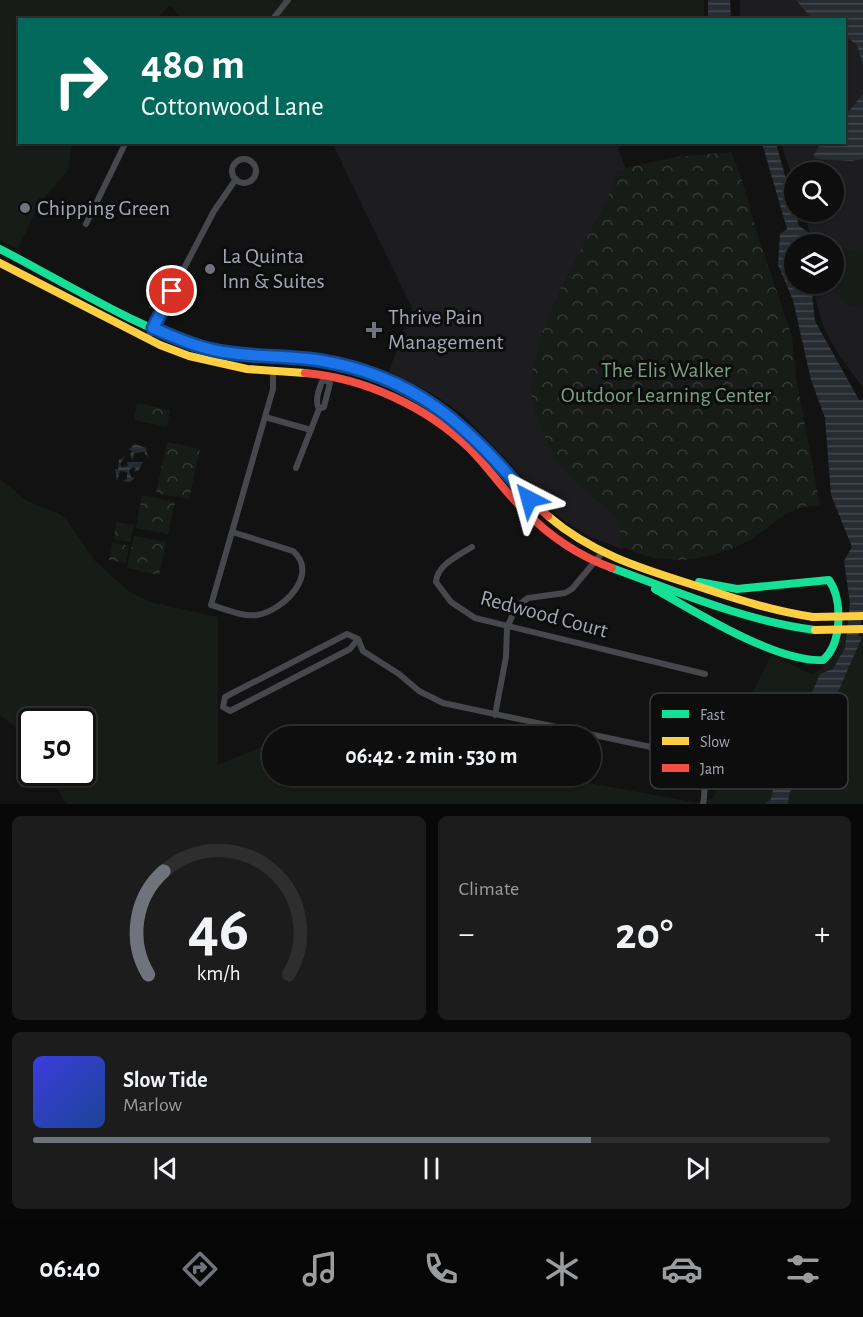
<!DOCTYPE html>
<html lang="en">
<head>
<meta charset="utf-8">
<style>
	body { margin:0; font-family:"Alegreya Sans",sans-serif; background:#1c1c1c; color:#f1f3f6; height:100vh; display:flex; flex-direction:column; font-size:22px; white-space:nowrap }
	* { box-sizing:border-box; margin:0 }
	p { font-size:20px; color:#9b9c9e }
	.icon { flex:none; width:33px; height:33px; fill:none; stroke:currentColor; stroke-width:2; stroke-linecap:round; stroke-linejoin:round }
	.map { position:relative; height:804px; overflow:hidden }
	.panel { display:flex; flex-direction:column; gap:12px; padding:12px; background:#080808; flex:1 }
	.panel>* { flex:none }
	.top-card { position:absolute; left:18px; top:18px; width:828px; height:126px; border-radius:0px; box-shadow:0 2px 4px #0004,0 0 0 2px #2e2e2e; background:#00695c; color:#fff; overflow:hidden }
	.buttons { position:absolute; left:784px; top:162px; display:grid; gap:12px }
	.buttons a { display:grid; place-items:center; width:60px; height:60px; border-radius:50%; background:#0e0e0e; box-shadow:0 2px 4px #0004,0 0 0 2px #2e2e2e; font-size:30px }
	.speed { position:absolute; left:18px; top:708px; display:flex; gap:12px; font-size:30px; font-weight:700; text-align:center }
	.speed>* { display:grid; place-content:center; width:78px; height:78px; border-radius:50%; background:#0e0e0e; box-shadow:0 2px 4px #0004,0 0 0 2px #2e2e2e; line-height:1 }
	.speed .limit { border:3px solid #111; border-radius:9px; background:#fff; color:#111 }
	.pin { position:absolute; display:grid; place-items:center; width:51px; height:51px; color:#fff; margin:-26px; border:3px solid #fff; border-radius:50%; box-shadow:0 2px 6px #0007 }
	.me { position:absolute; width:66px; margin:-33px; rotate:321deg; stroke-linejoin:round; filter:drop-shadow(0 0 4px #0008) }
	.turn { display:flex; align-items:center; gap:21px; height:126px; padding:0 24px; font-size:27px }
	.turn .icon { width:78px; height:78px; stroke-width:2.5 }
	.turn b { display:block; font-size:42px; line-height:51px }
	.big { font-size:45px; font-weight:700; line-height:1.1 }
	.panel .widget { flex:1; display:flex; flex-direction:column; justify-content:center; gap:9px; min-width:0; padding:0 21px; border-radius:9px; background:#1c1c1c }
	.panel .dial { align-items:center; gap:0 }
	.dial svg { height:156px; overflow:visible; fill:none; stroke:#2e2e2e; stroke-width:7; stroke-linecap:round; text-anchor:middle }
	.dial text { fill:#f1f3f6; stroke:none }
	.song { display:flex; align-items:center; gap:18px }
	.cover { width:72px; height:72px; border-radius:9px; background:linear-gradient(135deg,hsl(240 70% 55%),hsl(220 70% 35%)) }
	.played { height:6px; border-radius:3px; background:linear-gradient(90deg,#70737b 70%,#2e2e2e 70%) }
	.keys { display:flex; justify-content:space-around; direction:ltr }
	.heat { display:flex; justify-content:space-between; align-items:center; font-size:33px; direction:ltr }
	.panel .tiles { flex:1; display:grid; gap:12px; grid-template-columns:1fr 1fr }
	.widget:last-child { grid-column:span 2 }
	.trip { position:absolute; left:262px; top:726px; width:339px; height:60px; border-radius:30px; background:#0e0e0e; box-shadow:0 2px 4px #0004,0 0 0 2px #2e2e2e; font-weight:700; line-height:60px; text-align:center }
	.dock { display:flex; height:96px; justify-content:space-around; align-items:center; background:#060606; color:#9b9c9e }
	.dock .icon { width:42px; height:42px }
	.dock .on { color:#70737b }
	.dock b { font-size:27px; color:#f1f3f6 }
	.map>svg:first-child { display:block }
	.built { fill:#1d1d1f }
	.grass { fill:#171c18 }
	.forest { fill:url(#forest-crowns) }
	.water { fill:url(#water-rules) }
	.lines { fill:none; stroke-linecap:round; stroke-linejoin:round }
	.street { stroke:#47484b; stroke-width:6 }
	.fast { stroke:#16e098; stroke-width:8 }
	.slow { stroke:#ffcf43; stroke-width:8 }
	.jam { stroke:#f24e42; stroke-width:8 }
	.slow-bridge { stroke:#ffcf43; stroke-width:8 }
	.route-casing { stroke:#114b97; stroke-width:15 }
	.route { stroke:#1a73e8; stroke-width:10 }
	.poi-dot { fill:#70737b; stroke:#0d0d0e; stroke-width:2 }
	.labels { text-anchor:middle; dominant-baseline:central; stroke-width:6; stroke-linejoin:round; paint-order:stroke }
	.poi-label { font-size:22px; fill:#a3a7b3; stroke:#0d0d0e; text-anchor:start }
	.park-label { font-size:22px; fill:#7b9e80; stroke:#0d0d0e }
	.street-label { font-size:22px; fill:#a3a7b3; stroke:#0d0d0e }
	.key { fill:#0d0d0e; stroke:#3a3b40; stroke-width:1.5 }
	.key-label { font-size:16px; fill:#a3a7b3 }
</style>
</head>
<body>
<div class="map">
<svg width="863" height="804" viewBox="0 0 863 804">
	<defs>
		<pattern id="forest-crowns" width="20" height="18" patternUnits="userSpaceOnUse" patternTransform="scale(1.5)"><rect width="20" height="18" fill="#171c18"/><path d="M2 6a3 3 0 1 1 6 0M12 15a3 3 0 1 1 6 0" fill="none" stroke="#363a37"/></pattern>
		<pattern id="water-rules" width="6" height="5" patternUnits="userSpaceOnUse" patternTransform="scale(1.5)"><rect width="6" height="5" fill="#272c33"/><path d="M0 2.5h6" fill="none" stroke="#43484e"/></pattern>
	</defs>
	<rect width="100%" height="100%" fill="#121213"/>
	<path class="built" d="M 740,0 L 863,0 L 863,388 L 836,351 L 823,326 L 815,297 L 816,284 L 834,284 L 834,244 L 814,244 L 803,212 L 834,212 L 834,172 L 795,172 L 795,185 L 781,143 L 844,142 L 844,20 L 740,20 Z
		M 332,143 L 616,143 L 626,169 L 637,522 L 622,549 L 591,537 L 563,520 L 540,500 L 509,462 L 463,415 L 436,396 L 389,371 L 412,308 Z"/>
	<path class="grass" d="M 0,0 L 704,0 L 704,19 L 184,20 L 170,6 L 156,19 L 20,20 L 20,142 L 71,143 L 69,169 L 39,204 L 18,249 L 0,240 Z
		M 834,247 L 863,253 L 863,309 L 845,303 L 831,287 L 831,284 L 834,284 Z
		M 0,479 L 27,501 L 58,513 L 67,520 L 95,561 L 131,593 L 150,602 L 218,617 L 218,765 L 273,742 L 273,776 L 551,776 L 698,803 L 713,798 L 723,772 L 728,703 L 745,710 L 771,655 L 813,675 L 836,655 L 842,635 L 863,633 L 863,804 L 66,804 L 49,773 L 82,772 L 82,722 L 32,722 L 31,740 L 0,715 Z
		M 388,726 L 401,736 L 287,736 L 303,730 Z"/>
	<path class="forest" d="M 731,152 L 742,180 L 756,230 L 792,337 L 796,377 L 820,506 C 787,505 778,523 751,539 C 712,562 659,569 619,544 L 621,523 C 603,501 574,487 559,463 C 549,447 537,423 533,404 C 522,353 569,273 592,228 C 602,209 613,191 617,170 L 675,157 Z
		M 137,403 L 170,410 L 167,427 L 134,420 Z
		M 167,442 L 200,449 L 189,499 L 156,493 Z
		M 142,495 L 175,502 L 168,534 L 136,528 Z
		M 117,522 L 134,525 L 130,542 L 113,539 Z
		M 134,536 L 166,542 L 159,575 L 127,568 Z
		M 112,542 L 129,546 L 126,563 L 109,560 Z"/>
	<path class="water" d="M 708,0 L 730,0 L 731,19 L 708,19 Z
		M 796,0 L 863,0 L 863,65 L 857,45 L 845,36 L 844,20 L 812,19 Z
		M 863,94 L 863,159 L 851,161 L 817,159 L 813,156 L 821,143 L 844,142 L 845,116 Z
		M 762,143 L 776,143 L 799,226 L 808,232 L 809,244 L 795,244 L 795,284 L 811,284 L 815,321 L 859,400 L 863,400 L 863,616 L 858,636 L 862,637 L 838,692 L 820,721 L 789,794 L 788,804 L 765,804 L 771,799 L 773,791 L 771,786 L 820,674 L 833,669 L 845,648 L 850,603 L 844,561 L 852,547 L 831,495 L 825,418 L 811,380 L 793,300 L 778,265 L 780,234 L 787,229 Z
		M 135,444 L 146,448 L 148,458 L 144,452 L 134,453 L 133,460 L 130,456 L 132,450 L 128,450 Z
		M 125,456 L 120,464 L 122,467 L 128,466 L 127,462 L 143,462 L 138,471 L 134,471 L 136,468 L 133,467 L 129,470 L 131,477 L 135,478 L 130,482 L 122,481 L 127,479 L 127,472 L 120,471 L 117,481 L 115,469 L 118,470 L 119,460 Z"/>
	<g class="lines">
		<path class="street" d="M 272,20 L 288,0
			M232 171a12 12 0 1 1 24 0a12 12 0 1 1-24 0Z
			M 86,224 L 126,142
			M 147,339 L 214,211 L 236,179
			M 319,409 C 314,400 320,384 325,377
			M 265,417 L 311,430
			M 296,468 L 319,409 L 324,407 L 330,383 L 325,380
			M 232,532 L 293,551 C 320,574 283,611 257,615 C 242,617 225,609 211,605 L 273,389 L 273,370
			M 472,547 C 459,555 437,565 436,582 L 451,602 L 475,618 L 705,674
			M 358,639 L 350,649 L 230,711 L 223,707 L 225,697 L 347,634 L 358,639 L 363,651 L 399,674 L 419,691 L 443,703 L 679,753 C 701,767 708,778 703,804
			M 495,715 L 506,657 L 507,628 L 516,607 L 528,598 L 565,593 L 572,589 L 602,553"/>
		<path class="fast" d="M 0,249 C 68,284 134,327 207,349 C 249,361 293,354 335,364
			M 612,568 C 678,592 745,621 815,630
			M 655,589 C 695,612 778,663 823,660 C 842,644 843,600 829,580 L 737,589 L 699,582"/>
		<path class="slow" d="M 0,263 L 160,345 L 189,356 L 247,369 L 305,373
			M 548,516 C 592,554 643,569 697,586 C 736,599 773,611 813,617"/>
		<path class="jam" d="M 335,364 C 385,376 437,398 473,435 C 498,461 519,492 548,516
			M 305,373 C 364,378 427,407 469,448 C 489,468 504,491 524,510 C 548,535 579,556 612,568"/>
		<path class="slow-bridge" d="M 813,617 L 863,616
			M 815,630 L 863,629"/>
	</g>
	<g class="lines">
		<g class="route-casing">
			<path id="route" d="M 172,291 L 153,328 C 178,339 203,350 231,353 C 259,357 288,356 317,360 C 414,375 469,426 529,499"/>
		</g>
		<use href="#route" class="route"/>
	</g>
	<g class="poi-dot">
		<circle cx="25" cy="208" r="6"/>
		<circle cx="210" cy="269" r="6"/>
		<path d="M371 321h6v6h6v6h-6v6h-6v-6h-6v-6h6z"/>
	</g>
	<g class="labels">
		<g class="poi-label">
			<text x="37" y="208">Chipping Green</text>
			<text x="222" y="256">La Quinta<tspan x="222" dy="25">Inn &amp; Suites</tspan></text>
			<text x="388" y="317">Thrive Pain<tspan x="388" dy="25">Management</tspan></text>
		</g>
		<g class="park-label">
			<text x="666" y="370">The Elis Walker<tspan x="666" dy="25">Outdoor Learning Center</tspan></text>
		</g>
		<g class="street-label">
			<text transform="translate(544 614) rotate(15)">Redwood Court</text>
		</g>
	</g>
	<rect x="650" y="693" width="198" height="96" rx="9" class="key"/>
	<rect x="662" y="710" width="27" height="8" fill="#16e098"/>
	<rect x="662" y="737" width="27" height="8" fill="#ffcf43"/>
	<rect x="662" y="764" width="27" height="8" fill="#f24e42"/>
	<g class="key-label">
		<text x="700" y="720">Fast</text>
		<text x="700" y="747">Slow</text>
		<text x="700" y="774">Jam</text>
	</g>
</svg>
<div class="buttons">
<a><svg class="icon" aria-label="search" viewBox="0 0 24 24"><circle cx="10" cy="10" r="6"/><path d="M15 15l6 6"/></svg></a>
<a><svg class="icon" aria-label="layers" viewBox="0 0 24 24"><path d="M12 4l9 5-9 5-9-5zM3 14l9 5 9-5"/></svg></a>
</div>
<div class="speed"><div class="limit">50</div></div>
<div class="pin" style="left:172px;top:291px;background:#d93025"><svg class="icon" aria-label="arrive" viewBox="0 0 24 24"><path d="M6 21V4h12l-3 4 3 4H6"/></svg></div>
<svg class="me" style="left:529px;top:499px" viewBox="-20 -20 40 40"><path d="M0-17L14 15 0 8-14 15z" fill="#1a73e8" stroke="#fff" stroke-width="4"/></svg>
<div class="trip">06:42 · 2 min · 530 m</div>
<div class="top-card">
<div class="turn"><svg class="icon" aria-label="right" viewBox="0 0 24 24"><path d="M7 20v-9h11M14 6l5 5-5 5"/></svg><div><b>480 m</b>Cottonwood Lane</div></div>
</div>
</div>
<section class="panel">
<div class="tiles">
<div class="widget dial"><svg viewBox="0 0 100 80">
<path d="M14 69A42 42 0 1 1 86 69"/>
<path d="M14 69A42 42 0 0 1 22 16" stroke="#70737b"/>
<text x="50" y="56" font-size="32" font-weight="700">46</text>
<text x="50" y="72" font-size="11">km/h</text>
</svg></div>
<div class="widget"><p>Climate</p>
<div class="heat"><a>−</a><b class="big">20°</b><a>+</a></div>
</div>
<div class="widget">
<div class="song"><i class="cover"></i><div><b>Slow Tide</b><p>Marlow</p></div></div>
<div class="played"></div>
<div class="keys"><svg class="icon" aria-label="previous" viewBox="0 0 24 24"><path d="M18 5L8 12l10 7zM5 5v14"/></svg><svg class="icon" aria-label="pause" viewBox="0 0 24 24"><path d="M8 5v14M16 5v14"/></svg><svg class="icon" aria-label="next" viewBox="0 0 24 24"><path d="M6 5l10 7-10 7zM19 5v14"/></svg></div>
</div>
</div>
</section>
<nav class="dock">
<b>06:40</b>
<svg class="icon on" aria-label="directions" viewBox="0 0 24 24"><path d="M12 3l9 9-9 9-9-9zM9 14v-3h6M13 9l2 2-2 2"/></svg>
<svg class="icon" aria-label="music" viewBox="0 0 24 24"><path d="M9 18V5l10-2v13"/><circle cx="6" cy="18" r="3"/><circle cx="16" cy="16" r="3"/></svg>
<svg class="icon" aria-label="phone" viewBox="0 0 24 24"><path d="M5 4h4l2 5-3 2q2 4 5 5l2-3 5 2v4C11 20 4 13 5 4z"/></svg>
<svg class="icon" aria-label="climate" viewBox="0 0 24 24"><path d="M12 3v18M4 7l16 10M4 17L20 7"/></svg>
<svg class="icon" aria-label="car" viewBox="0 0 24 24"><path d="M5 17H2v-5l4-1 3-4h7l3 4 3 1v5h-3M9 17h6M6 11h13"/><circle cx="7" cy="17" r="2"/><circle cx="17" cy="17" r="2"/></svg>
<svg class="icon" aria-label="filters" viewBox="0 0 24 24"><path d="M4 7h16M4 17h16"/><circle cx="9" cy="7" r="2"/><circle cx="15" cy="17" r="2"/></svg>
</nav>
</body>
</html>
